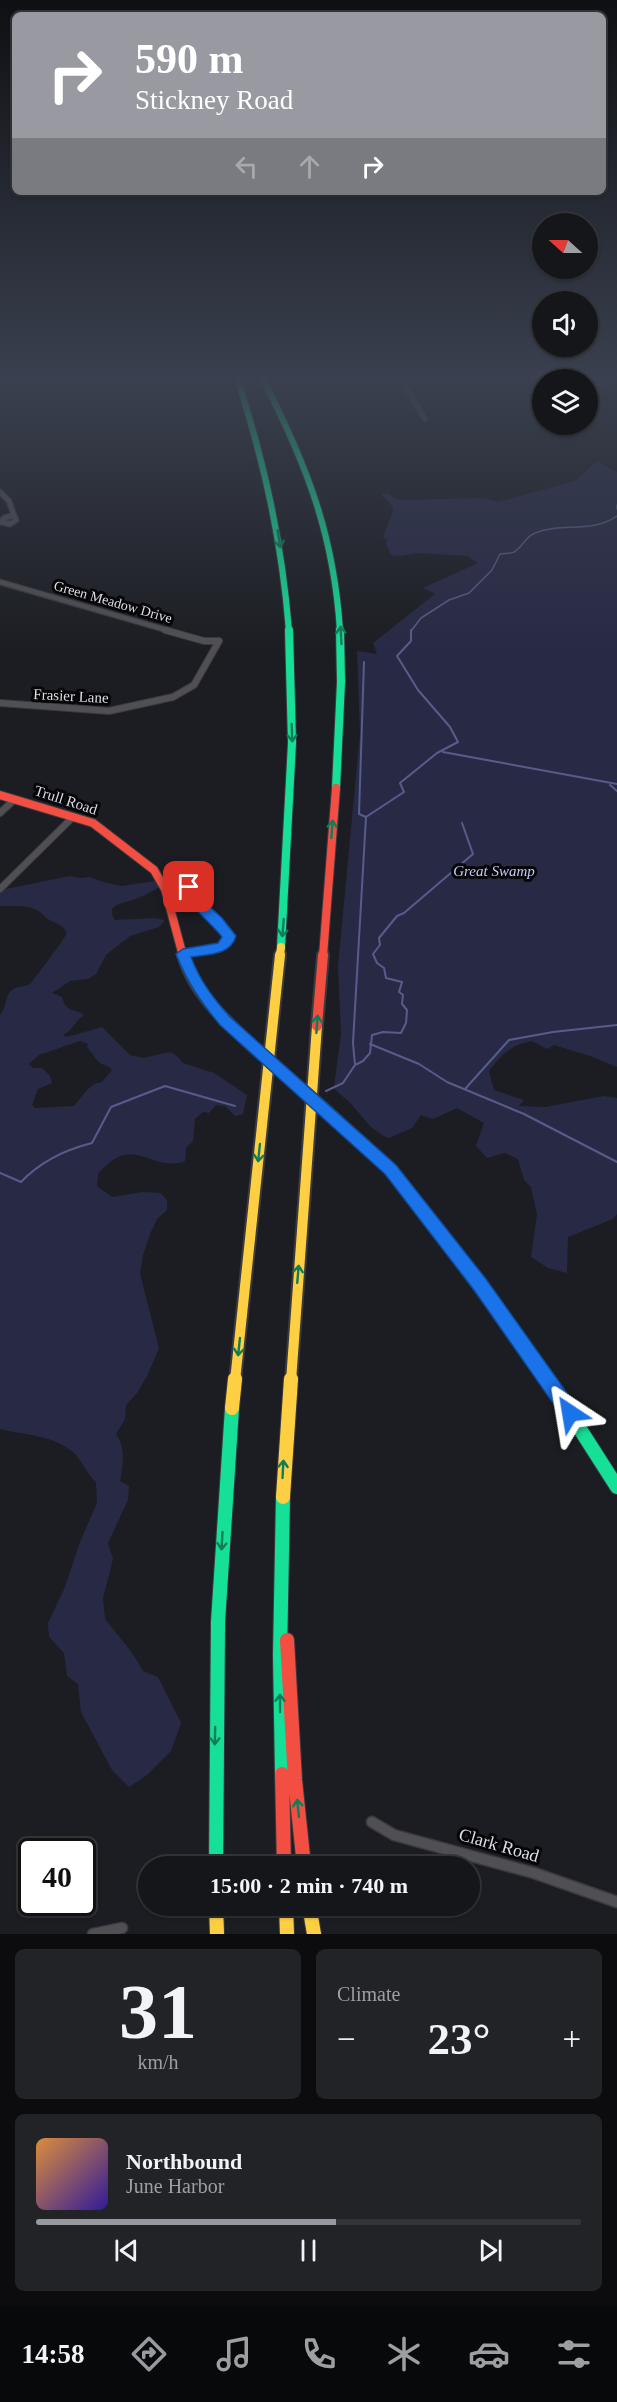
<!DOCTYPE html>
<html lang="en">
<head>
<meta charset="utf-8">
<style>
	body { margin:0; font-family:"Times New Roman",serif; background:#222327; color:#f1f3f6; height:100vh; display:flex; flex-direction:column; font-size:22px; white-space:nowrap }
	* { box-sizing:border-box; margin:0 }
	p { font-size:20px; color:#9d9fa2 }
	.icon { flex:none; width:33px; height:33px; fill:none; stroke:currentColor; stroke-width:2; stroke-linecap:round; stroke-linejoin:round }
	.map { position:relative; height:1934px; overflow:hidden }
	.panel { display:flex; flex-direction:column; gap:15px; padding:15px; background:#0c0c0e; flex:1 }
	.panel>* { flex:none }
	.banner { position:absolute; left:12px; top:12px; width:594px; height:183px; border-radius:9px; box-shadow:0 2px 4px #0004,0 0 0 2px #343539; background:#999aa1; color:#fff; overflow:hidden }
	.needle { width:39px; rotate:291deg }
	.controls { position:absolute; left:532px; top:213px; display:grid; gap:12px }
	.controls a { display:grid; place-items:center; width:66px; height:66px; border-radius:50%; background:#15161a; box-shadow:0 2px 4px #0004,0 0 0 2px #343539; font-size:30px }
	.speed { position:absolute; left:18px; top:1838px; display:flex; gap:12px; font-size:30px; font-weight:700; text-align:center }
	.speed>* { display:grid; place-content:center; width:78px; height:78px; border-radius:50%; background:#15161a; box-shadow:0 2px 4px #0004,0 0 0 2px #343539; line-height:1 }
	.speed .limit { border:3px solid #111; border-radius:9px; background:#fff; color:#111 }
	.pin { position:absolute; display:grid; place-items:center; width:51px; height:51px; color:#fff; margin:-26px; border-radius:12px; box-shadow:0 3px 9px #0006 }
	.me { position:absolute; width:66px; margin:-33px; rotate:327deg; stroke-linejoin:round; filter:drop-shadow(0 0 4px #0008) }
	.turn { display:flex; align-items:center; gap:21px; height:126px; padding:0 24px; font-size:27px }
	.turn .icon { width:78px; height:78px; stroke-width:2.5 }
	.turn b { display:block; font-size:42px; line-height:51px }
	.lanes { display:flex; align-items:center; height:57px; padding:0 24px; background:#0003; justify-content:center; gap:30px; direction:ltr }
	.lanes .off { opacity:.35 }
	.big { font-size:45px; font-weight:700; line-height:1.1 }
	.panel .tile { flex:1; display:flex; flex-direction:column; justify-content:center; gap:9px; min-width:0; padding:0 21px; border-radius:9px; background:#222327 }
	.panel .dial { align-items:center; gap:0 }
	.dial b { font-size:78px; line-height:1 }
	.song { display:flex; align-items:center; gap:18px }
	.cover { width:72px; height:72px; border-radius:9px; background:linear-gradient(135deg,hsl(30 70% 55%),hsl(250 70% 35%)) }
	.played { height:6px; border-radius:3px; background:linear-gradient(90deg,#999aa1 55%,#343539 55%) }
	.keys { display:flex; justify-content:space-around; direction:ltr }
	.heat { display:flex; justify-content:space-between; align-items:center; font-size:33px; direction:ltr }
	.panel .tiles { flex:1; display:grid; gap:15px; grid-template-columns:1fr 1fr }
	.tile:last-child { grid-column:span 2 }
	.trip { position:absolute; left:138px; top:1856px; width:342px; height:60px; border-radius:30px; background:#15161a; box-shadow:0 2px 4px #0004,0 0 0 2px #343539; font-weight:700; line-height:60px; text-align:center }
	.tabs { display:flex; height:96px; justify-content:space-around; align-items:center; background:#08090a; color:#9d9fa2 }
	.tabs .icon { width:42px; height:42px }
	.tabs .selected { color:#999aa1 }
	.tabs b { font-size:27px; color:#f1f3f6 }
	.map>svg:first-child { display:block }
	.green { fill:#282a45; fill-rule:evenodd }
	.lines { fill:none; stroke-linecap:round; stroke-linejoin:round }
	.stream-far1 { stroke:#585c8a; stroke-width:1.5 }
	.stream { stroke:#585c8a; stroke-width:2 }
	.street-far2-casing { stroke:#3a3a3f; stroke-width:7 }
	.street-far1-casing { stroke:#3a3a3f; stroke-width:8 }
	.street-casing { stroke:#3a3a3f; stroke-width:13 }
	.fast-far3-casing { stroke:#3a3a3f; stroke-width:8 }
	.fast-far2-casing { stroke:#3a3a3f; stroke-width:10 }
	.fast-far1-casing { stroke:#3a3a3f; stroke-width:14 }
	.fast-casing { stroke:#3a3a3f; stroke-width:16 }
	.slow-far2-casing { stroke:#3a3a3f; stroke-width:10 }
	.slow-far1-casing { stroke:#3a3a3f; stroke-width:14 }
	.slow-casing { stroke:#3a3a3f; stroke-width:16 }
	.jam-far2-casing { stroke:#3a3a3f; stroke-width:10 }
	.jam-far1-casing { stroke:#3a3a3f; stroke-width:14 }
	.jam-casing { stroke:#3a3a3f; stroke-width:16 }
	.street-far2 { stroke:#505054; stroke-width:4.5 }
	.street-far1 { stroke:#505054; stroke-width:6 }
	.street { stroke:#505054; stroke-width:10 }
	.fast-far3 { stroke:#16e098; stroke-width:6 }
	.fast-far2 { stroke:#16e098; stroke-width:8 }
	.fast-far1 { stroke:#16e098; stroke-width:10 }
	.fast { stroke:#16e098; stroke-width:14 }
	.slow-far2 { stroke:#ffcf43; stroke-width:8 }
	.slow-far1 { stroke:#ffcf43; stroke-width:10 }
	.slow { stroke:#ffcf43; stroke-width:14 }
	.jam-far2 { stroke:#f24e42; stroke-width:8 }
	.jam-far1 { stroke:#f24e42; stroke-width:10 }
	.jam { stroke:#f24e42; stroke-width:14 }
	.fast-bridge-casing { stroke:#3a3a3f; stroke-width:14; stroke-linecap:butt }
	.fast-bridge { stroke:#16e098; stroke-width:10 }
	.oneway { stroke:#0f7e58 }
	.route { fill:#1a73e8; stroke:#114b97; stroke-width:1.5 }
	.labels { text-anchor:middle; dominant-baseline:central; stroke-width:6; stroke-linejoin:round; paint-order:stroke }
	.far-street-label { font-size:14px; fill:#dddee5; stroke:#060609 }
	.street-label { font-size:15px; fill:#dddee5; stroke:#060609 }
	.park-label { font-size:15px; font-style:italic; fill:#c5c9f8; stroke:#060609 }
	.near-street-label { font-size:18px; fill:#dddee5; stroke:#060609 }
</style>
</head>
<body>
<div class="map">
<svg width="617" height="1934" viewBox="0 0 617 1934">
	<rect width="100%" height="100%" fill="#1c1d22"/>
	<path class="green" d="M 597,461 L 617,472 L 617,1067 L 590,1056 L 554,1045 L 547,1049 L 532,1041 C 513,1044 500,1055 489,1071 L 494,1090 L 524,1100 L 519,1106 L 545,1107 L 604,1096 L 617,1098 L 617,1214 L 613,1219 L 568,1237 L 567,1273 L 548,1268 L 531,1257 L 537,1215 L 531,1187 L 524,1180 L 518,1159 L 505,1153 L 487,1158 L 476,1146 L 484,1123 L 457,1108 L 433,1119 L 421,1115 L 412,1128 L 389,1138 C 371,1131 365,1119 352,1105 C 347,1099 340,1095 334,1088 L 341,1033 L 338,967 L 360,733 L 357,651 L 377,654 L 373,643 L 435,594 L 423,588 L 478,563 L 467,556 L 419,553 L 399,556 L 391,555 L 386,544 L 387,539 L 383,538 L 393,511 L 392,506 L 381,494 L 389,494 L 396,499 L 404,500 L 483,498 L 498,502 L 575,481 Z
		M 70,876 L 80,878 L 90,877 L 103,882 L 122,886 L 155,881 L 161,886 C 153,891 144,896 135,899 C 124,904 104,903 115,920 L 154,918 L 165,920 L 159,927 L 130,936 L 106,955 L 96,974 L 88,979 L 70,981 L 52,993 L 62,997 C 67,1014 72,1007 84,1015 C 75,1021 72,1031 63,1035 L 67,1037 L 102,1027 L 130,1055 L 143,1058 L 170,1052 L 176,1055 L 183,1063 L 214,1073 L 247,1095 L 243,1114 L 235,1116 L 225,1106 L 216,1105 L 209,1113 L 203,1112 L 195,1119 L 193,1141 L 186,1148 L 185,1161 C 150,1174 134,1131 98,1174 L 97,1186 L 112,1197 L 143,1192 L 160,1193 L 167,1200 L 167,1210 L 157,1219 L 150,1234 L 143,1255 L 140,1274 L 159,1348 L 147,1376 L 137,1393 L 126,1405 L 125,1419 L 116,1434 C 126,1448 123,1465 120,1481 L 129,1486 L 128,1500 L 108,1543 L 113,1559 L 103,1598 L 105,1619 L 133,1654 L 143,1671 L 158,1677 L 181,1723 L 171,1751 L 147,1775 L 129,1787 L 112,1770 L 81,1712 L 78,1684 L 67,1676 L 64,1653 L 49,1637 L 48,1623 L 65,1587 L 80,1542 L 97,1503 L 96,1482 C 86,1473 82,1460 73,1452 C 53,1435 24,1435 0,1429 L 0,1015 C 8,1005 4,996 12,990 C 17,986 24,987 30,984 C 33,981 65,938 67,933 C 63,924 56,924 48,919 C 44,917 42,912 37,910 C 29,905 9,906 0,906 L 0,893 L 6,889 ZM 80,1041 L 88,1044 L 87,1048 C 93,1052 94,1059 100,1063 C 105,1066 108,1065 112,1070 L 102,1082 L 94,1084 L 87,1090 L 74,1106 L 35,1108 L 32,1105 L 38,1089 L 52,1083 L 50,1076 L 42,1068 L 33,1068 L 29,1064 L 39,1055 Z"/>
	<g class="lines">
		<path class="stream-far1" d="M 617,505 L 617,509
			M 411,631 L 421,618 L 449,600 L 469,593 L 492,570 L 500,554 C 504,553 511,554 514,552 C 522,548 526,536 535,533 C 563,522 590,534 617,516"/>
		<path class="stream" d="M 364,662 L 359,814 L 366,817
			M 443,752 L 617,784
			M 610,785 L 617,791
			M 370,1044 L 419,1064 L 447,1082 L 524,1114 L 617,1162
			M 355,1065 L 353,1043 L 366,817 L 404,792 L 400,783 L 437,753 L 458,742 L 450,727 L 418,690 L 397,656 L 411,641 L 411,630
			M 465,1089 L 509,1040 L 553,1032 L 617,1025
			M 326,1091 L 343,1083 L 355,1065 L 363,1061 L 370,1053 L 372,1035 L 383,1032 L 401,1033 L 406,1023 L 407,1010 L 402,1004 L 403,995 L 399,992 L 402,982 L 386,978 L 384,968 L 377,963 L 373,954 L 380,945 L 379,938 L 397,916 L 404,913 L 473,854 L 462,823
			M 0,1173 L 21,1182 C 41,1161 64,1150 92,1143 L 111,1107 L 165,1086 L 235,1106"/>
		<g class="street-far2-casing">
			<path id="street-far2" d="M 402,381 L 425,419
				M 0,492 L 9,501 L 14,515
				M 14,515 L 16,520 L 10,524 L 1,522 L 4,518 Z
				M 0,582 L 170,631"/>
		</g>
		<g class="street-far1-casing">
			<path id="street-far1" d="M 165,630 L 204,641 L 219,641
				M 0,703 L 109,711 L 173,697 L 194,685 L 219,641
				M 0,813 L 15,799
				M 0,889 L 73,817
				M 183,954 L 222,947 L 229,938 C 219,918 198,908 189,887"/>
		</g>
		<g class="street-casing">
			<path id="street" d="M 372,1822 L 394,1835 L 534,1873 L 617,1902
				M 93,1934 L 122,1928"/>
		</g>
		<g class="fast-far3-casing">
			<path id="fast-far3" d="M 238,381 C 265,465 282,543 289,631
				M 264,381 C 307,466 334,535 340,631"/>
		</g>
		<g class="fast-far2-casing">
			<path id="fast-far2" d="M 336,788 L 341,682 L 340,630
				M 281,947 L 292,743 L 289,630"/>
		</g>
		<g class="fast-far1-casing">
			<path id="fast-far1" d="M 323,1108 L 385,1164 L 406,1188 L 549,1381"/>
		</g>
		<g class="fast-casing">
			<path id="fast" d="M 548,1379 L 617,1487
				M 282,1774 L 280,1655 L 283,1497
				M 216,1866 L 218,1622 L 232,1408"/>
		</g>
		<g class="slow-far2-casing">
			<path id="slow-far2" d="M 280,956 L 281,947"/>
		</g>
		<g class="slow-far1-casing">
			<path id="slow-far1" d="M 235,1381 L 280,955
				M 291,1381 L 317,1026"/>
		</g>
		<g class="slow-casing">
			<path id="slow" d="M 232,1408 L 235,1379
				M 283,1497 L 291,1379
				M 216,1905 L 217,1934
				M 286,1905 L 287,1934
				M 309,1905 L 314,1934"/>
		</g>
		<g class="jam-far2-casing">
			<path id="jam-far2" d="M 0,795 L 93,823 L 154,870 L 165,889 L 183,956
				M 323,956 L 336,788"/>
		</g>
		<g class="jam-far1-casing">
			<path id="jam-far1" d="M 183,955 C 195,996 228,1023 258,1051
				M 317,1026 L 323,955"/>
		</g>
		<g class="jam-casing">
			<path id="jam" d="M 287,1640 L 295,1780 L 304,1866
				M 282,1774 L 284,1866"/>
		</g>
		<use href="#street-far2" class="street-far2"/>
		<use href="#street-far1" class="street-far1"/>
		<use href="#street" class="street"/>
		<use href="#fast-far3" class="fast-far3"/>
		<use href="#fast-far2" class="fast-far2"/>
		<use href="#fast-far1" class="fast-far1"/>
		<use href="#fast" class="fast"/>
		<use href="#slow-far2" class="slow-far2"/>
		<use href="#slow-far1" class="slow-far1"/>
		<use href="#slow" class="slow"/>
		<use href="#jam-far2" class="jam-far2"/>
		<use href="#jam-far1" class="jam-far1"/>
		<use href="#jam" class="jam"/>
		<g class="fast-bridge-casing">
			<path id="fast-bridge" d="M 258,1051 L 323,1108"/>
		</g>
		<use href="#fast-bridge" class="fast-bridge"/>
	</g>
	<defs><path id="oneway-shaft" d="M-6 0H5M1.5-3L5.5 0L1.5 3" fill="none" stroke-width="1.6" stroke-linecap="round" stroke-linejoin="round" transform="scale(1.5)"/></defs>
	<g class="oneway">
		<use href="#oneway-shaft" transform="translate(279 539) rotate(81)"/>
		<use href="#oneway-shaft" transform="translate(341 635) rotate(-93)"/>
		<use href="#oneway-shaft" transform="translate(292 733) rotate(88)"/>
		<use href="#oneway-shaft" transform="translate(332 829) rotate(-86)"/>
		<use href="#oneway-shaft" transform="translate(283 928) rotate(95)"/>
		<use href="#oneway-shaft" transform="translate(317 1024) rotate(-86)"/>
		<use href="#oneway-shaft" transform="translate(259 1153) rotate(96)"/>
		<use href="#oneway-shaft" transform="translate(298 1274) rotate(-85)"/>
		<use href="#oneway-shaft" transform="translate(239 1347) rotate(96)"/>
		<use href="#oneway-shaft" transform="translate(283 1469) rotate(-87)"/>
		<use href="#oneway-shaft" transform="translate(222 1541) rotate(93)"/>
		<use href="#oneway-shaft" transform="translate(280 1703) rotate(-90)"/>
		<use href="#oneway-shaft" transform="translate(215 1736) rotate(91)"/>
		<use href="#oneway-shaft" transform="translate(298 1808) rotate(-96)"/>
	</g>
	<linearGradient id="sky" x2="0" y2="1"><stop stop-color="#0f1013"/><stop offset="0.58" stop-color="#3a404f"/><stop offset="1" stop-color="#3a404f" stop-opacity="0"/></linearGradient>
	<rect width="617" height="652" fill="url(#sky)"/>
	<path class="route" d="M 189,883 L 194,884 L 199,897 L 222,918 L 236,936 C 230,956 208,954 191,957 C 200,981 213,998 230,1017 L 396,1165 L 486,1279 L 577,1407 L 579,1413 L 577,1419 L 570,1422 L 564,1419 L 474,1290 L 385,1174 L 220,1025 C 201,1002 187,982 176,954 L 183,949 L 218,943 L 222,937 C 209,920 189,908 183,887 Z"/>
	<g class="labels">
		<g class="far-street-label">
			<text transform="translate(113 602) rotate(16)">Green Meadow Drive</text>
		</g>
		<g class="street-label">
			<text transform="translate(71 696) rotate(3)">Frasier Lane</text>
			<text transform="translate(66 800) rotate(18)">Trull Road</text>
		</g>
		<g class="park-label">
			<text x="494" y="871">Great Swamp</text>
		</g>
		<g class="near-street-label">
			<text transform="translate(499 1845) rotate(16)">Clark Road</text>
		</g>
	</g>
</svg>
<div class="controls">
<a><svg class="needle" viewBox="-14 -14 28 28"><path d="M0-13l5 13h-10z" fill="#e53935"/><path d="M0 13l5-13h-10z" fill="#9d9fa2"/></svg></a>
<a><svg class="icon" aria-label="sound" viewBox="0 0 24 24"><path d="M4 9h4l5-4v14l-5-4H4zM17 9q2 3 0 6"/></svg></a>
<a><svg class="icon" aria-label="layers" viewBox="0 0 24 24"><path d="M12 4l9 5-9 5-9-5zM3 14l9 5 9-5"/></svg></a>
</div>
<div class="speed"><div class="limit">40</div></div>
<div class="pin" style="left:189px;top:887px;background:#d93025"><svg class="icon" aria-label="arrive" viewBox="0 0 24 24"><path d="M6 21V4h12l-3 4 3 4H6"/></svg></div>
<svg class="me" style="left:570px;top:1413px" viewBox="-20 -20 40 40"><path d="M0-17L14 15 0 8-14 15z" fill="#1a73e8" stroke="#fff" stroke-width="4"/></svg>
<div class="trip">15:00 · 2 min · 740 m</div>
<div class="banner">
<div class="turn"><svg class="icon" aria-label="right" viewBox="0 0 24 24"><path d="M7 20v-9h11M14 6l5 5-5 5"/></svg><div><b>590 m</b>Stickney Road</div></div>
<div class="lanes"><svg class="icon off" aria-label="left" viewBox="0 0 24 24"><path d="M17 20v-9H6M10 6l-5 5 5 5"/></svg><svg class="icon off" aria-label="ahead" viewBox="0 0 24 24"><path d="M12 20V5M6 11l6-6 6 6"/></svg><svg class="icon" aria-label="right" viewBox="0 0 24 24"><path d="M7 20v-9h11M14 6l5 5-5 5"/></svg></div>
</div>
</div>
<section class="panel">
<div class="tiles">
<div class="tile dial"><b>31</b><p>km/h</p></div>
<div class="tile"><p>Climate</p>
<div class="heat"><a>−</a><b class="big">23°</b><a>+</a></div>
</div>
<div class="tile">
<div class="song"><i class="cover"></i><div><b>Northbound</b><p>June Harbor</p></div></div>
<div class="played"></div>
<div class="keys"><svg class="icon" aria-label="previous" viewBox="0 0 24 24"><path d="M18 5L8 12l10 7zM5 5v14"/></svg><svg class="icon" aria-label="pause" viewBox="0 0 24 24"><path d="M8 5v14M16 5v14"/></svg><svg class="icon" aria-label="next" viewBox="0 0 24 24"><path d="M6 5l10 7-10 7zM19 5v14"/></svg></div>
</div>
</div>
</section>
<nav class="tabs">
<b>14:58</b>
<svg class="icon selected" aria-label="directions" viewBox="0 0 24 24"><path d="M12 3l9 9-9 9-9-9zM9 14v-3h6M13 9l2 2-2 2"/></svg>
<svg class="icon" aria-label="music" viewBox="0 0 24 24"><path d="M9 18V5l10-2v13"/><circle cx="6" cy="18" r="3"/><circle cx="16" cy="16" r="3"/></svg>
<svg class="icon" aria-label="phone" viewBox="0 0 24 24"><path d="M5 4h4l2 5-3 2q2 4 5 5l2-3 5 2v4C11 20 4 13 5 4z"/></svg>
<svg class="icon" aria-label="climate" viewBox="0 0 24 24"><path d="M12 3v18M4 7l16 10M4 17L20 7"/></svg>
<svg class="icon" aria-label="car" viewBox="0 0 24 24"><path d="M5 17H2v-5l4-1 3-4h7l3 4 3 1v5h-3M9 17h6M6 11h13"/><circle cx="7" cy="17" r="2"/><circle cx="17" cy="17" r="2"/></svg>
<svg class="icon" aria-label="filters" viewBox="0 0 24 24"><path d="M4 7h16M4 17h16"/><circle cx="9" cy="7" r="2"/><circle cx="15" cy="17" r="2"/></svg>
</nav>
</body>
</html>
